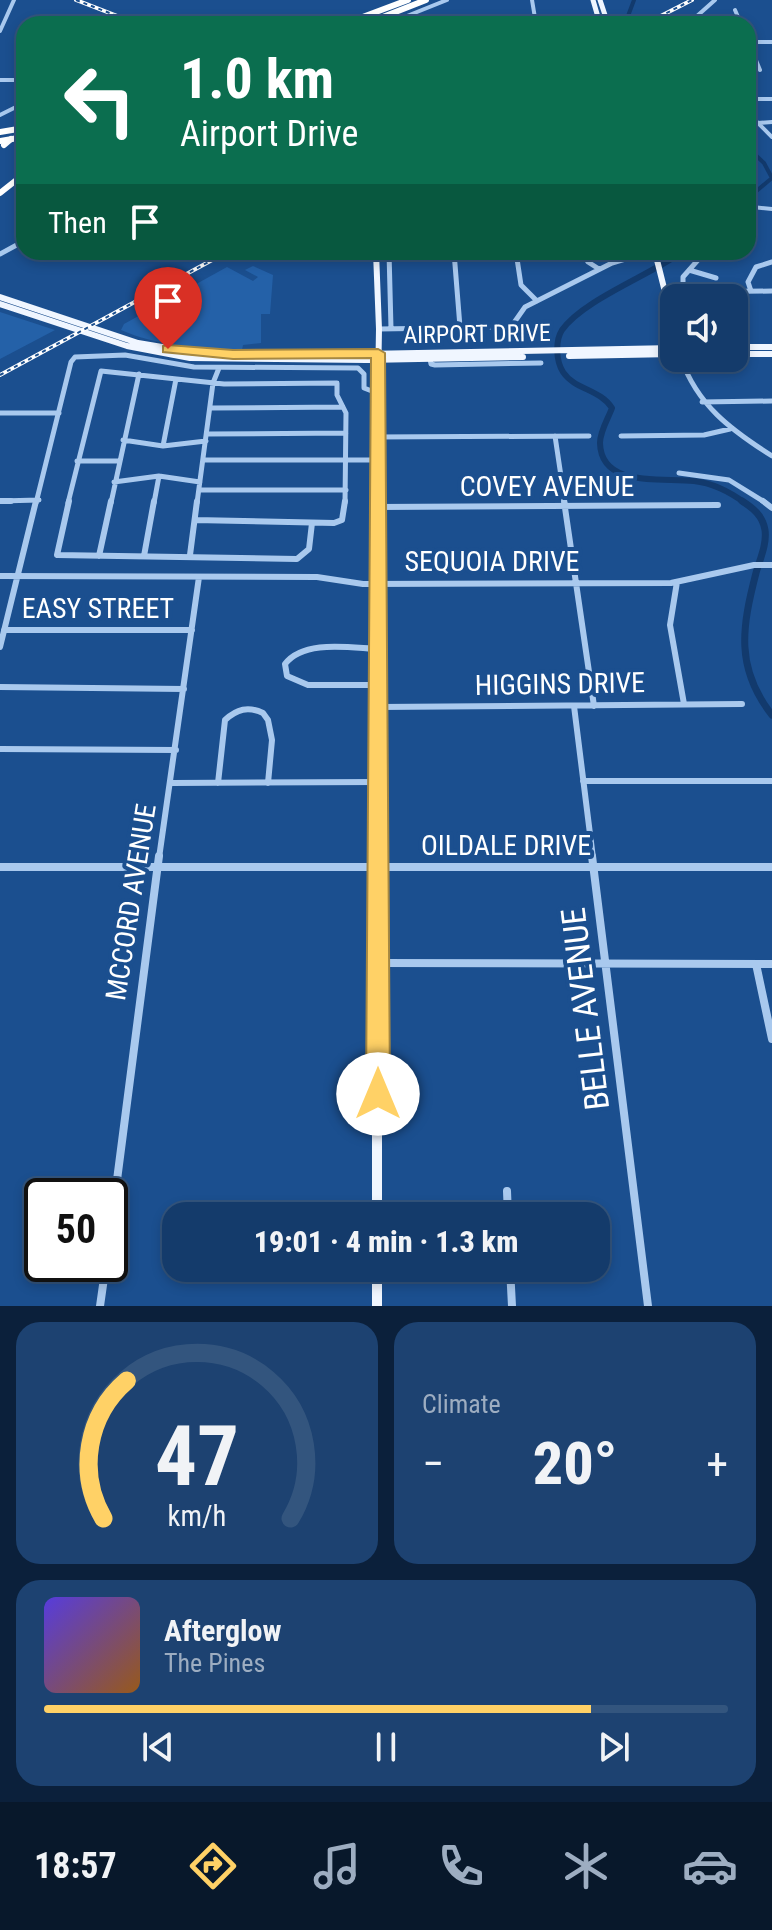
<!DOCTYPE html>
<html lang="en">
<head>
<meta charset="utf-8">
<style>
	body { margin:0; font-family:"Roboto Condensed",sans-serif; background:#1d4271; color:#f1f3f6; height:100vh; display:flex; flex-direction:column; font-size:30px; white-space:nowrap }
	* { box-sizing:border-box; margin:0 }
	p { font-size:26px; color:#9dadc1 }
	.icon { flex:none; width:44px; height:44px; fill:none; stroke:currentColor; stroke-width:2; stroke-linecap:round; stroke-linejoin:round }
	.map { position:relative; height:1306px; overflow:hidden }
	.panel { display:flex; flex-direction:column; gap:16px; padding:16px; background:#0b203b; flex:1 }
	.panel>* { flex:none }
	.hud { position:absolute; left:16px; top:16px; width:740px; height:244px; border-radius:24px; box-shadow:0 4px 12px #0003,0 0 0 2px #33557e; background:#0b6e4f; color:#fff; overflow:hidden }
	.fabs { position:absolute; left:660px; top:284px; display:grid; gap:16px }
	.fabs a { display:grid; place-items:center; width:88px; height:88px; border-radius:16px; background:#143b6b; box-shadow:0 4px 12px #0003,0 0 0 2px #33557e; font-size:40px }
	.speed { position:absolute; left:24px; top:1178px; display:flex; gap:16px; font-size:40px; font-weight:700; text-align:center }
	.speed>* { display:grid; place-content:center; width:104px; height:104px; border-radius:50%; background:#143b6b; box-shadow:0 4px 12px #0003,0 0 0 2px #33557e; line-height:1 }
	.speed .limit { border:4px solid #111; border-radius:12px; background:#fff; color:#111 }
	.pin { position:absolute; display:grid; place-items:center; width:68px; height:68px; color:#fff; margin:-82px -34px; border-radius:50% 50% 50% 0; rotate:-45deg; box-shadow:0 0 8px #0007 }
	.pin .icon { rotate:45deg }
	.me { position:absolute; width:88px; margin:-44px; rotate:0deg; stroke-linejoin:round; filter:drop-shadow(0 0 6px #0008) }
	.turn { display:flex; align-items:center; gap:28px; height:168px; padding:0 32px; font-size:36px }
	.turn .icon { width:104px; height:104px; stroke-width:2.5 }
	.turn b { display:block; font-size:56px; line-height:68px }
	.then { display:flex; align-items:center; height:76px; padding:0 32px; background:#0003; gap:16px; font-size:30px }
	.big { font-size:60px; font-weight:800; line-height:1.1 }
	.panel .tile { flex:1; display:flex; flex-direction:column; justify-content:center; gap:12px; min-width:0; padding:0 28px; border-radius:24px; background:#1d4271 }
	.panel .dial { align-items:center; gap:0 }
	.dial svg { height:208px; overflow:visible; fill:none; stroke:#33557e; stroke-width:7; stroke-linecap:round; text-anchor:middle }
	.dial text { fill:#f1f3f6; stroke:none }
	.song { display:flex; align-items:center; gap:24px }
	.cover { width:96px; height:96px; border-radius:12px; background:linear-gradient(135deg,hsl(250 70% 55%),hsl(30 70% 35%)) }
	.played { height:8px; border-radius:4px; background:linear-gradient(90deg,#ffd166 80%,#33557e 80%) }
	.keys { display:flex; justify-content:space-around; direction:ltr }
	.heat { display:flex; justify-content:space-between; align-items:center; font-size:44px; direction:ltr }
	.panel .tiles { flex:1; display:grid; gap:16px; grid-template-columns:1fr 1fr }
	.tile:last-child { grid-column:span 2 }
	.trip { position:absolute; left:162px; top:1202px; width:448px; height:80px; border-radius:24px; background:#143b6b; box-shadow:0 4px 12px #0003,0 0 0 2px #33557e; font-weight:800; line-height:80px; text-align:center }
	.dock { display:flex; height:128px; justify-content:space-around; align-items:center; background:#08182b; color:#9dadc1 }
	.dock .icon { width:56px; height:56px }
	.dock .selected { color:#ffd166 }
	.dock b { font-size:36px; color:#f1f3f6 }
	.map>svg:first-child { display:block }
	.green { fill:#2461a8 }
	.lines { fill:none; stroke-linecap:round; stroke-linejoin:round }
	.canal-far2 { stroke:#123a6d; stroke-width:4 }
	.canal-far1 { stroke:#123a6d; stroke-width:6 }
	.canal { stroke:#123a6d; stroke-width:7 }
	.minor-far3 { stroke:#a9c9ee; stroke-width:4 }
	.minor-far2 { stroke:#a9c9ee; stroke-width:5 }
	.minor-far1 { stroke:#a9c9ee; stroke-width:6 }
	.minor { stroke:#a9c9ee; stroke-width:8 }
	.major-far3 { stroke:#f0f6ff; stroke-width:5 }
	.major-far2 { stroke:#f0f6ff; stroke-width:6 }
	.major-far1 { stroke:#f0f6ff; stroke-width:8 }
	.major { stroke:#f0f6ff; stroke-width:10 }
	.highway { stroke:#fff; stroke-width:6 }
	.rail-casing { stroke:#fff; stroke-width:4 }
	.rail { stroke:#1b4f8f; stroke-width:2; stroke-dasharray:4; stroke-linecap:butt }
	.highway-bridge { stroke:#fff; stroke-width:6 }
	.route { fill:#ffd166; stroke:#a68842; stroke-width:2 }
	.labels { text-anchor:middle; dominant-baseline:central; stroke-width:8; stroke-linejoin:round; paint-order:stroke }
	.far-street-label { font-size:24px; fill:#fff; stroke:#1b4f8f }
	.street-label { font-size:28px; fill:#fff; stroke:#1b4f8f }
	.near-street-label { font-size:34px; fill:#fff; stroke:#1b4f8f }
</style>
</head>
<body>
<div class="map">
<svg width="772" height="1306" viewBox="0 0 772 1306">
	<rect width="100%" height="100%" fill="#1b4f8f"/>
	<path class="green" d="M 253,266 L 273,275 L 270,314 L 261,314 L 261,343 L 243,345 L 242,350 C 203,349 157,346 121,330 L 124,324 L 227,267 L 253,281 L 258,277 L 245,270 Z
		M 0,312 L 55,330 L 0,359 Z"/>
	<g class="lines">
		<path class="canal-far2" d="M 634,0 L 628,16 L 634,24
			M 748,148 L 764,163 L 772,178
			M 748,198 L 772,178"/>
		<path class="canal-far1" d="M 682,252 C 650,275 583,300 562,330 C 555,341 556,361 563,372 C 575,390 600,389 612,408 C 608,419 600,431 600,443 C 601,489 665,477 694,481 C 712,483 730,492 745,503"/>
		<path class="canal" d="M 742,501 C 753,508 763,516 765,530 C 767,544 760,559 756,573 C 742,627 735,668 772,715"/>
		<path class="minor-far3" d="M 532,0 L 536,24
			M 735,10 L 741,24
			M 696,16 L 741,23
			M 387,24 L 447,0
			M 688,24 L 715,0
			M 0,31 L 14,0
			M 748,41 L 760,70
			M 748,42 L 772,42
			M 0,80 L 24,80
			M 748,99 L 772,99
			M 748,113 L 772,137
			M 0,115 L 24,103
			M 758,123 L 772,122
			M 748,210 L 752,207 L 772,209"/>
		<path class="minor-far2" d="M 389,252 L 391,328
			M 454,252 L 460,327
			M 516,252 L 521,285 L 537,301
			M 582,252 L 588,262 L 599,269
			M 705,252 L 683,277 L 683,287 L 694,292 L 772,291
			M 0,254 L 24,241
			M 689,270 L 716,278
			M 751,291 L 748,282 L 756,267 L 772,262
			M 379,329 L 511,327 L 525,307 L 612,263 L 632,257 L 656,256
			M 681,358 C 697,405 731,430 772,456
			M 430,359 L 431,364 L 435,365 L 541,363
			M 702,402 L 772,401
			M 211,408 L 343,407
			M 0,413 L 59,413
			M 207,434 L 346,433
			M 555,436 L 565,503
			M 621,436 L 704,435 L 730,429
			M 376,437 L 589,436
			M 123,440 L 163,446 L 206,441
			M 163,446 L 176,379
			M 203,460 L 376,460
			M 77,461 L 118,461
			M 679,473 L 729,480 L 766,503
			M 114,482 L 159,476 L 200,482
			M 199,490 L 346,490
			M 0,501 L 39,500
			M 36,503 L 71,362 L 75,357 L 125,355 L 194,367 L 358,368 L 364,374 L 364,388 L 377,393
			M 68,503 L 101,371 L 224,384 L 337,383 L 337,395 L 346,413 L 345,503
			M 111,503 L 139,374
			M 154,503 L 159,476
			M 197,503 L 213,383 L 219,368"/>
		<path class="minor-far1" d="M 0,501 L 11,501
			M 69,501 L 57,555 L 297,559 L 309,549 L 312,523
			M 564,501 L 594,706
			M 763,501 L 772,508
			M 377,507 L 718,505
			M 195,520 L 334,523 L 342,520 L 345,501
			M 190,555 L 197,501
			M 99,556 L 111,501
			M 144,556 L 154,501
			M 0,576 L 317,577 L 363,584 L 671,583 L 754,565 L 772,565
			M 677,582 L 670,625 L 684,704
			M 4,630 L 192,630
			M 0,647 L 36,501
			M 379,649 C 351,648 304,639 285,664 L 287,676 L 308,685 L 379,685
			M 0,687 L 184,689
			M 574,706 L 593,858
			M 379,707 L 742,704
			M 0,749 L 176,750
			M 583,781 L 772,781
			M 172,783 L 379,782
			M 218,783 L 225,720 C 237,709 248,706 263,713 L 268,720 L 272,740 L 268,783
			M 159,858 L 199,577"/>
		<path class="minor" d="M 592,856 L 648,1306
			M 0,867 L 772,867
			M 378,963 L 772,964
			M 756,964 L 772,1039
			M 507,1191 L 508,1216
			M 110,1234 L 159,856
			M 510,1268 L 512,1306
			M 100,1306 L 106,1264"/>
		<path class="major-far3" d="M 593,0 L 600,24
			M 600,0 L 608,24"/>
		<path class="major-far2" d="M 376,252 L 379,329 L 376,503
			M 655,252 L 674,328
			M 0,297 L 138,343 L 198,353 L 365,354 L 674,348
			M 0,304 L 127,346 L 190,358 L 366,360 L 523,357
			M 734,347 L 772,347
			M 734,354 L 772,354
			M 569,356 L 674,354"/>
		<path class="major-far1" d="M 376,501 L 377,858"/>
		<path class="major" d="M 377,856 L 377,1216
			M 377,1268 L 377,1306"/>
		<path class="highway" d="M 344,24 L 408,0
			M 365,24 L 426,0
			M 0,132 L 24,128
			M 0,141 L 24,137
			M 0,193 L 24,174"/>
		<g class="rail-casing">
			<path id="rail" d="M 76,0 L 138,24
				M 645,24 L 692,0
				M 0,375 L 227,252"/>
		</g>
		<use href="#rail" class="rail"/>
		<path class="highway-bridge" d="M 4,145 L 11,139"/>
	</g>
	<path class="route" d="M 168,345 L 233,350 L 378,349 L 385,353 L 390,1094 L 386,1102 L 378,1105 L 369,1102 L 366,1094 L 371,358 L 233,359 L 163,352 L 163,346 Z"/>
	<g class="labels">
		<g class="far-street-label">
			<text transform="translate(477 334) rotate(-1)">AIRPORT DRIVE</text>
		</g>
		<g class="street-label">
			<text x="547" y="486">COVEY AVENUE</text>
			<text x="492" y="561">SEQUOIA DRIVE</text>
			<text x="98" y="608">EASY STREET</text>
			<text transform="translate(560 684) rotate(-1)">HIGGINS DRIVE</text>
			<text x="506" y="845">OILDALE DRIVE</text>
			<text transform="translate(131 902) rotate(-81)">MCCORD AVENUE</text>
		</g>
		<g class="near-street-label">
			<text transform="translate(585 1009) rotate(-97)">BELLE AVENUE</text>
		</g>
	</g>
</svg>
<div class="fabs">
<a><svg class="icon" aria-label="sound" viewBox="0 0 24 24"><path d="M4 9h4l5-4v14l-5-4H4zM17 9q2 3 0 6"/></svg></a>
</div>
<div class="speed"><div class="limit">50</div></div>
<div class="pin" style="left:168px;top:349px;background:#d93025"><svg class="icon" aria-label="arrive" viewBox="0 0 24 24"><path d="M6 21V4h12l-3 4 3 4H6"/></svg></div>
<svg class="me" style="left:378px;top:1094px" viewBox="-20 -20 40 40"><circle r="19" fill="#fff"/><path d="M0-13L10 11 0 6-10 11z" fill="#ffd166"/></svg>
<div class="trip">19:01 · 4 min · 1.3 km</div>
<div class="hud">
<div class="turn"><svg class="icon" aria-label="left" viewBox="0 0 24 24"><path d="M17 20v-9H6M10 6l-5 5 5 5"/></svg><div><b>1.0 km</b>Airport Drive</div></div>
<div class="then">Then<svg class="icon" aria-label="arrive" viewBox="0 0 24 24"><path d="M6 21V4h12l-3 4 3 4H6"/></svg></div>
</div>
</div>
<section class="panel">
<div class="tiles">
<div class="tile dial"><svg viewBox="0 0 100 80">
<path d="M14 69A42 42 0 1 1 86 69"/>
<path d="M14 69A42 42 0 0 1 23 16" stroke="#ffd166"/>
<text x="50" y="56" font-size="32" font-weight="700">47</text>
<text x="50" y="72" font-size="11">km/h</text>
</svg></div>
<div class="tile"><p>Climate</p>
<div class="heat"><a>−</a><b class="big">20°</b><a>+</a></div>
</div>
<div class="tile">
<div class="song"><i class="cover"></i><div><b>Afterglow</b><p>The Pines</p></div></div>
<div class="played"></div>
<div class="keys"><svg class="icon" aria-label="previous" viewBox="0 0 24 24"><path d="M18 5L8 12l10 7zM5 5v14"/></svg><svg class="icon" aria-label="pause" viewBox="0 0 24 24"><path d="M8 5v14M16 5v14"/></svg><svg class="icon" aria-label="next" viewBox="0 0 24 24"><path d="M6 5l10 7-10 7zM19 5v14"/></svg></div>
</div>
</div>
</section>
<nav class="dock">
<b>18:57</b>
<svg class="icon selected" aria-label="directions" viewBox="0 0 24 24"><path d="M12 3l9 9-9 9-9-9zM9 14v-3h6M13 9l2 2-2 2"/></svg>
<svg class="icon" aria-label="music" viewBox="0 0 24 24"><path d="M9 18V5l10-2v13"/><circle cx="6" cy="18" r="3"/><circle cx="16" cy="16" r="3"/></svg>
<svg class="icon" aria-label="phone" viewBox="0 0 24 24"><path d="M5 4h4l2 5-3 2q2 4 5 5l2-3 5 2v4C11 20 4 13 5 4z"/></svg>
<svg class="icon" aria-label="climate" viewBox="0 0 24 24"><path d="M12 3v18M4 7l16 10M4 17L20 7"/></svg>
<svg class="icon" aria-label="car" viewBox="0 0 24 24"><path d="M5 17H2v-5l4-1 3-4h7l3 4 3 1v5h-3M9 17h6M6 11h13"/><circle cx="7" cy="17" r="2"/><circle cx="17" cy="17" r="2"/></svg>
</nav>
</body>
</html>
